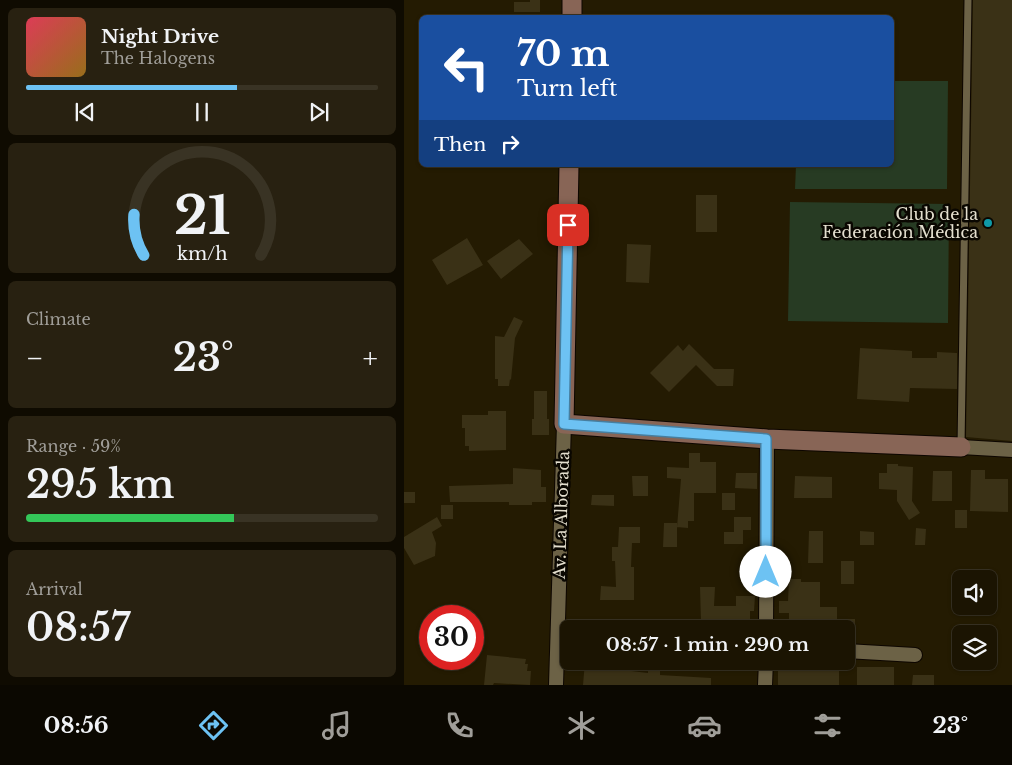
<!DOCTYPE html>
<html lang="en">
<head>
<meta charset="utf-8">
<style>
	body { margin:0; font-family:"Libre Baskerville",serif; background:#282111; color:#f1f3f6; height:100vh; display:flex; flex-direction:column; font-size:19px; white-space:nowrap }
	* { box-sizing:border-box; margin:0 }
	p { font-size:16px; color:#a09e99 }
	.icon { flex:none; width:28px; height:28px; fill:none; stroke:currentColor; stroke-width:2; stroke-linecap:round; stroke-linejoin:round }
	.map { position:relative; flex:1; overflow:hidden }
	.details { display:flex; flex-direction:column; gap:8px; padding:8px; background:#0f0b01; width:404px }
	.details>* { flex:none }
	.hud { position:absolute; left:15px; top:15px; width:475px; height:152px; border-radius:8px; box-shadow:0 1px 4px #0004,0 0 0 1px #393324; background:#1a4fa0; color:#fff; overflow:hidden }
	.fabs { position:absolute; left:548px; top:570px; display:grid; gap:10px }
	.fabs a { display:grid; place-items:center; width:45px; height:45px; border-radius:8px; background:#1b1402; box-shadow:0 1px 4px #0004,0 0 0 1px #393324; font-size:25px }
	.speed { position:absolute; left:15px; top:605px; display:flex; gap:10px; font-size:25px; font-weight:700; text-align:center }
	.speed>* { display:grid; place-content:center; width:65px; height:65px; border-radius:50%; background:#1b1402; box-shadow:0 1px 4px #0004,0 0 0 1px #393324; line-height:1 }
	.speed .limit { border:8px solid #d22; background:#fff; color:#111 }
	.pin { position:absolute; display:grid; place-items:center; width:42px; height:42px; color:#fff; margin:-21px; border-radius:10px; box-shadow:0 2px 8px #0006 }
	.me { position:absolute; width:55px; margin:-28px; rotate:0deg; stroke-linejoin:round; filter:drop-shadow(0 0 4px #0008) }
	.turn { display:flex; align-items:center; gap:18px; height:105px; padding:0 15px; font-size:22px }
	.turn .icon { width:65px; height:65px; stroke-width:2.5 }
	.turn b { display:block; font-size:35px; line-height:42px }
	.then { display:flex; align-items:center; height:48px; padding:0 15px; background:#0003; gap:10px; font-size:19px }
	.big { font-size:38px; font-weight:600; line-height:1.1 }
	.details .tile { flex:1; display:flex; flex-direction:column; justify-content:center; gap:8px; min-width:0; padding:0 18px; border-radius:8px; background:#282111 }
	.details .dial { align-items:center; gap:0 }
	.dial svg { height:130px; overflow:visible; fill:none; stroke:#393324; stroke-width:7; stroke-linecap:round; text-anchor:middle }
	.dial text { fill:#f1f3f6; stroke:none }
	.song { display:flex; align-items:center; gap:15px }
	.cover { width:60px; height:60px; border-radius:8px; background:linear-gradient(135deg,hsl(350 70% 55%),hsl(40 70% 35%)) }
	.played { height:5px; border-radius:2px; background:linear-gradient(90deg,#6dc2f3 60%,#393324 60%) }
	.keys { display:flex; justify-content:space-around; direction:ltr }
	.heat { display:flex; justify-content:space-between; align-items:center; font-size:28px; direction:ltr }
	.charge { height:8px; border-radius:4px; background:linear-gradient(90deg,#34c759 59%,#393324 0) }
	.trip { position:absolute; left:156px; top:620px; width:295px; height:50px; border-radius:8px; background:#1b1402; box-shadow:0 1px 4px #0004,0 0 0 1px #393324; font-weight:600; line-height:50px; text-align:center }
	.tab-bar { display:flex; height:80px; justify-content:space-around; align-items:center; background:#0b0801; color:#a09e99 }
	.tab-bar .icon { width:35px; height:35px }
	.tab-bar .on { color:#6dc2f3 }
	.tab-bar b { font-size:22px; color:#f1f3f6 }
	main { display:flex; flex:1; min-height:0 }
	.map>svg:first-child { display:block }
	.green { fill:#273b23 }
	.building { fill:#3a3116 }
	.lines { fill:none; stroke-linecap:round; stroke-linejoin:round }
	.service-casing { stroke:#0d0600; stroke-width:9 }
	.minor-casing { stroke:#0d0600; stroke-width:16 }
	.secondary-casing { stroke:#0d0600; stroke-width:21 }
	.service { stroke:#6c6246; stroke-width:7 }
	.minor { stroke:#6c6246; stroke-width:14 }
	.secondary { stroke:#886556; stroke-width:19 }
	.route-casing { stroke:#477e9e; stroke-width:12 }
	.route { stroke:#6dc2f3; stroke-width:9 }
	.culture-dot { fill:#0f9aa8; stroke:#0a0701; stroke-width:2 }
	.labels { text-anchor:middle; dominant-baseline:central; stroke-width:5; stroke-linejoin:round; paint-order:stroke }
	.poi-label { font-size:16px; fill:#e4dfcf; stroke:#0a0701; text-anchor:end }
	.street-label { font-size:16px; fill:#e4dfcf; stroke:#0a0701 }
</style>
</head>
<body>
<main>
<section class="details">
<div class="tile">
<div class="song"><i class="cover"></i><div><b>Night Drive</b><p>The Halogens</p></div></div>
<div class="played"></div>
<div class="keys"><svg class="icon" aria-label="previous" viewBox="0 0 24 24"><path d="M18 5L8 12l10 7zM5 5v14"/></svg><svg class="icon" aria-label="pause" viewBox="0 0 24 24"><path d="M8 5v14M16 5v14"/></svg><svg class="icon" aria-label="next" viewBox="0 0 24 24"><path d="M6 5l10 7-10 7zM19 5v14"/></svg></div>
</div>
<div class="tile dial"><svg viewBox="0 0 100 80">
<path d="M14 69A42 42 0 1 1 86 69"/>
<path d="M14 69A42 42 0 0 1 8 44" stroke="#6dc2f3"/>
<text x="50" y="56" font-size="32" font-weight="700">21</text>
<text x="50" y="72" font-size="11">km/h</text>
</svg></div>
<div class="tile"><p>Climate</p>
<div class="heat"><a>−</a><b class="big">23°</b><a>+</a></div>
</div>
<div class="tile"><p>Range · 59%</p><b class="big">295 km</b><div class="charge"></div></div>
<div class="tile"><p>Arrival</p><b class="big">08:57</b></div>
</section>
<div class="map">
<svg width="609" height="685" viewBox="0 0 609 685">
	<rect width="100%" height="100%" fill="#241b02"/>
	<path class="green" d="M 488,81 L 544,81 L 543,189 L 391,189 L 392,165 L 488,165 Z
		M 386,202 L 545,204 L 544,323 L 384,321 Z"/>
	<path class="building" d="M 126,0 L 136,0 L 136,12 L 110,12 L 110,2 L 126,2 Z
		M 569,0 L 609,0 L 609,441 L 562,437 Z
		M 292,195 L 313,195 L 313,232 L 292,232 Z
		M 63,238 L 79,265 L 43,285 L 28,260 Z
		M 115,239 L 129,254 L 97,279 L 83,261 Z
		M 223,244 L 247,245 L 245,283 L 222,282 Z
		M 110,317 L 119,321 L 111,338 L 107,380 L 106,379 L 105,386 L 94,386 L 94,379 L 91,379 L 91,336 L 100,337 Z
		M 285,344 L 310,369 L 330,369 L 329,386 L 313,386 L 292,365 L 265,392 L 246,373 L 274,345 L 279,351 Z
		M 456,348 L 508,351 L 508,358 L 533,358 L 533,352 L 553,353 L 553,389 L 506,388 L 505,402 L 453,399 Z
		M 130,391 L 143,391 L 143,419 L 145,419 L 145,435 L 128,435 L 128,419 L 130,419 Z
		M 84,411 L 102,411 L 102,450 L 65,451 L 65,446 L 61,446 L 61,428 L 58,428 L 58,415 L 84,415 Z
		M 285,453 L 296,453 L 296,462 L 312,462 L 312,493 L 290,493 L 290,521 L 284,521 L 284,528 L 273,527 L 277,479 L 263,478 L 263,467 L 285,468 Z
		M 483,464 L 494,464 L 494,466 L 509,467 L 508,501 L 516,513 L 505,520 L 493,501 L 493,490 L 475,489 L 475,473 L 483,473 Z
		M 109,468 L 137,470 L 137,487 L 142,487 L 142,502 L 128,502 L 128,505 L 105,505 L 105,502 L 46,502 L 45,486 L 109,484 Z
		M 567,470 L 581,470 L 581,479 L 604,479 L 604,512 L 566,511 Z
		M 529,471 L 548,471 L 548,501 L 528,501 Z
		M 332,473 L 353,473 L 353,489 L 331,488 Z
		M 228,476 L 244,476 L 244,496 L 229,496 Z
		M 391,476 L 428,477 L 428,498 L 390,498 Z
		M 0,492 L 11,492 L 11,503 L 0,503 Z
		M 318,493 L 331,493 L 331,510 L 318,510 Z
		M 188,495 L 210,495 L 210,506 L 187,505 Z
		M 37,505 L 49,505 L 49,519 L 37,519 Z
		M 551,510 L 563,510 L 563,528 L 551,528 Z
		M 33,517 L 38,526 L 28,532 L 32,543 L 31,556 L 10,565 L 0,548 L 0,537 Z
		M 330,517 L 347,517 L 347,530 L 339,530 L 339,544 L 320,544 L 320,532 L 330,532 Z
		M 260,523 L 273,523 L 273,547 L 259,547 Z
		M 215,527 L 236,527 L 236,543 L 228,543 L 227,567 L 230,567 L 230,600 L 196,600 L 197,586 L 212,587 L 211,561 L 208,561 L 208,547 L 214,547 Z
		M 512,528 L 522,529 L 521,545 L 511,545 Z
		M 405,531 L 419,531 L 419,563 L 404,563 Z
		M 456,531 L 470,532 L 470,545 L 456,545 Z
		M 437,561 L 450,561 L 450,584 L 437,584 Z
		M 385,579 L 397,579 L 397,582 L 416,582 L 416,607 L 433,607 L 433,620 L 416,619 L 416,629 L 385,629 L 385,613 L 375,613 L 375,601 L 384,601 Z
		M 296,587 L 311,587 L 310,606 L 332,606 L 332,596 L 351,596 L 350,611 L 346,611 L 346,629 L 300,629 L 300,622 L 297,622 Z
		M 435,619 L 451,619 L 451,629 L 435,629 Z
		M 83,655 L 122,659 L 121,664 L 124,664 L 123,671 L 127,671 L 126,685 L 90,683 L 89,685 L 80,685 Z
		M 181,661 L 211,661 L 211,669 L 244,673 L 244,670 L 256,671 L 256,675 L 307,678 L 307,685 L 179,685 Z
		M 397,665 L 435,667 L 435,685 L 374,685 L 374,670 L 397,670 Z
		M 453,667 L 490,667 L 490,685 L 453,685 Z
		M 509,675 L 530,675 L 530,685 L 508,685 Z"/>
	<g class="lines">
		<g class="service-casing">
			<path id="service" d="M 557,446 L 564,0"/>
		</g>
		<g class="minor-casing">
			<path id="minor" d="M 557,447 L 609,450
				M 362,629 L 363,439
				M 442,651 L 511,655
				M 152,685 L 160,424
				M 361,685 L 362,661"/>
		</g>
		<g class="secondary-casing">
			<path id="secondary" d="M 168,18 L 168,0
				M 165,165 L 160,424 L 363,439 L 557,447"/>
		</g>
		<use href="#service" class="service"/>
		<use href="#minor" class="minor"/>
		<use href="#secondary" class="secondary"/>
	</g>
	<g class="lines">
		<g class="route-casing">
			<path id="route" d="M 164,225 L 160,424 L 362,439 L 362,572"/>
		</g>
		<use href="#route" class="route"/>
	</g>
	<circle class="culture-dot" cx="584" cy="223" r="5"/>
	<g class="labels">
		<g class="poi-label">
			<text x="574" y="214">Club de la<tspan x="574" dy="18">Federación Médica</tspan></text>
		</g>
		<g class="street-label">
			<text transform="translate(157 515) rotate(-88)">Av. La Alborada</text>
		</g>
	</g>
</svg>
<div class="fabs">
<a><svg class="icon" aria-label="sound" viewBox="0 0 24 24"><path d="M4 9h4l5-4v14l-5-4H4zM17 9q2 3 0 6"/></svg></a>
<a><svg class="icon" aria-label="layers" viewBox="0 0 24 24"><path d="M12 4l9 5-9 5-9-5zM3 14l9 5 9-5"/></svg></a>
</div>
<div class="speed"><div class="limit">30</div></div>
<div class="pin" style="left:164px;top:225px;background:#d93025"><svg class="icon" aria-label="arrive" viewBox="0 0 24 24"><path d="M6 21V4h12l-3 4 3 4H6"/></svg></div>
<svg class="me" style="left:362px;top:572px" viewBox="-20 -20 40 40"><circle r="19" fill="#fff"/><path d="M0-13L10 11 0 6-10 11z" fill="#6dc2f3"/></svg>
<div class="trip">08:57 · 1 min · 290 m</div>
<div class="hud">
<div class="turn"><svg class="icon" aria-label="left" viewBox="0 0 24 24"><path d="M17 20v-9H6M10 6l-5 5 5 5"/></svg><div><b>70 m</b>Turn left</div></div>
<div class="then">Then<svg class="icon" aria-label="right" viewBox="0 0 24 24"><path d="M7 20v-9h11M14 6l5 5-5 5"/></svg></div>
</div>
</div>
</main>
<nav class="tab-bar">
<b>08:56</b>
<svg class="icon on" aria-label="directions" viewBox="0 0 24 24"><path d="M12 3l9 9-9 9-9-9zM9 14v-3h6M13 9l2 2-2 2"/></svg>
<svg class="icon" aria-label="music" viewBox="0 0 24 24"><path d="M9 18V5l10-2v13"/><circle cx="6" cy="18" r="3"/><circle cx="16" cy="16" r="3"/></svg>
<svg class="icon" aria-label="phone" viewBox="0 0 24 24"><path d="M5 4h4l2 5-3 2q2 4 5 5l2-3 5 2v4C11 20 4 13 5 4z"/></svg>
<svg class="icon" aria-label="climate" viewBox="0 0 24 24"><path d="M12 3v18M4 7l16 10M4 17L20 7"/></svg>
<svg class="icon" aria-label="car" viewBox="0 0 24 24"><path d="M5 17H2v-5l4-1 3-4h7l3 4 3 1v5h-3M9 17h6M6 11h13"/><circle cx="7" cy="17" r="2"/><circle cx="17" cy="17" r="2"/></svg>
<svg class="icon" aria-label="filters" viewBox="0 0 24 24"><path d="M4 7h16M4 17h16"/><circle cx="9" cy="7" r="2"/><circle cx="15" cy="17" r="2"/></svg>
<b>23°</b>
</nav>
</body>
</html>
